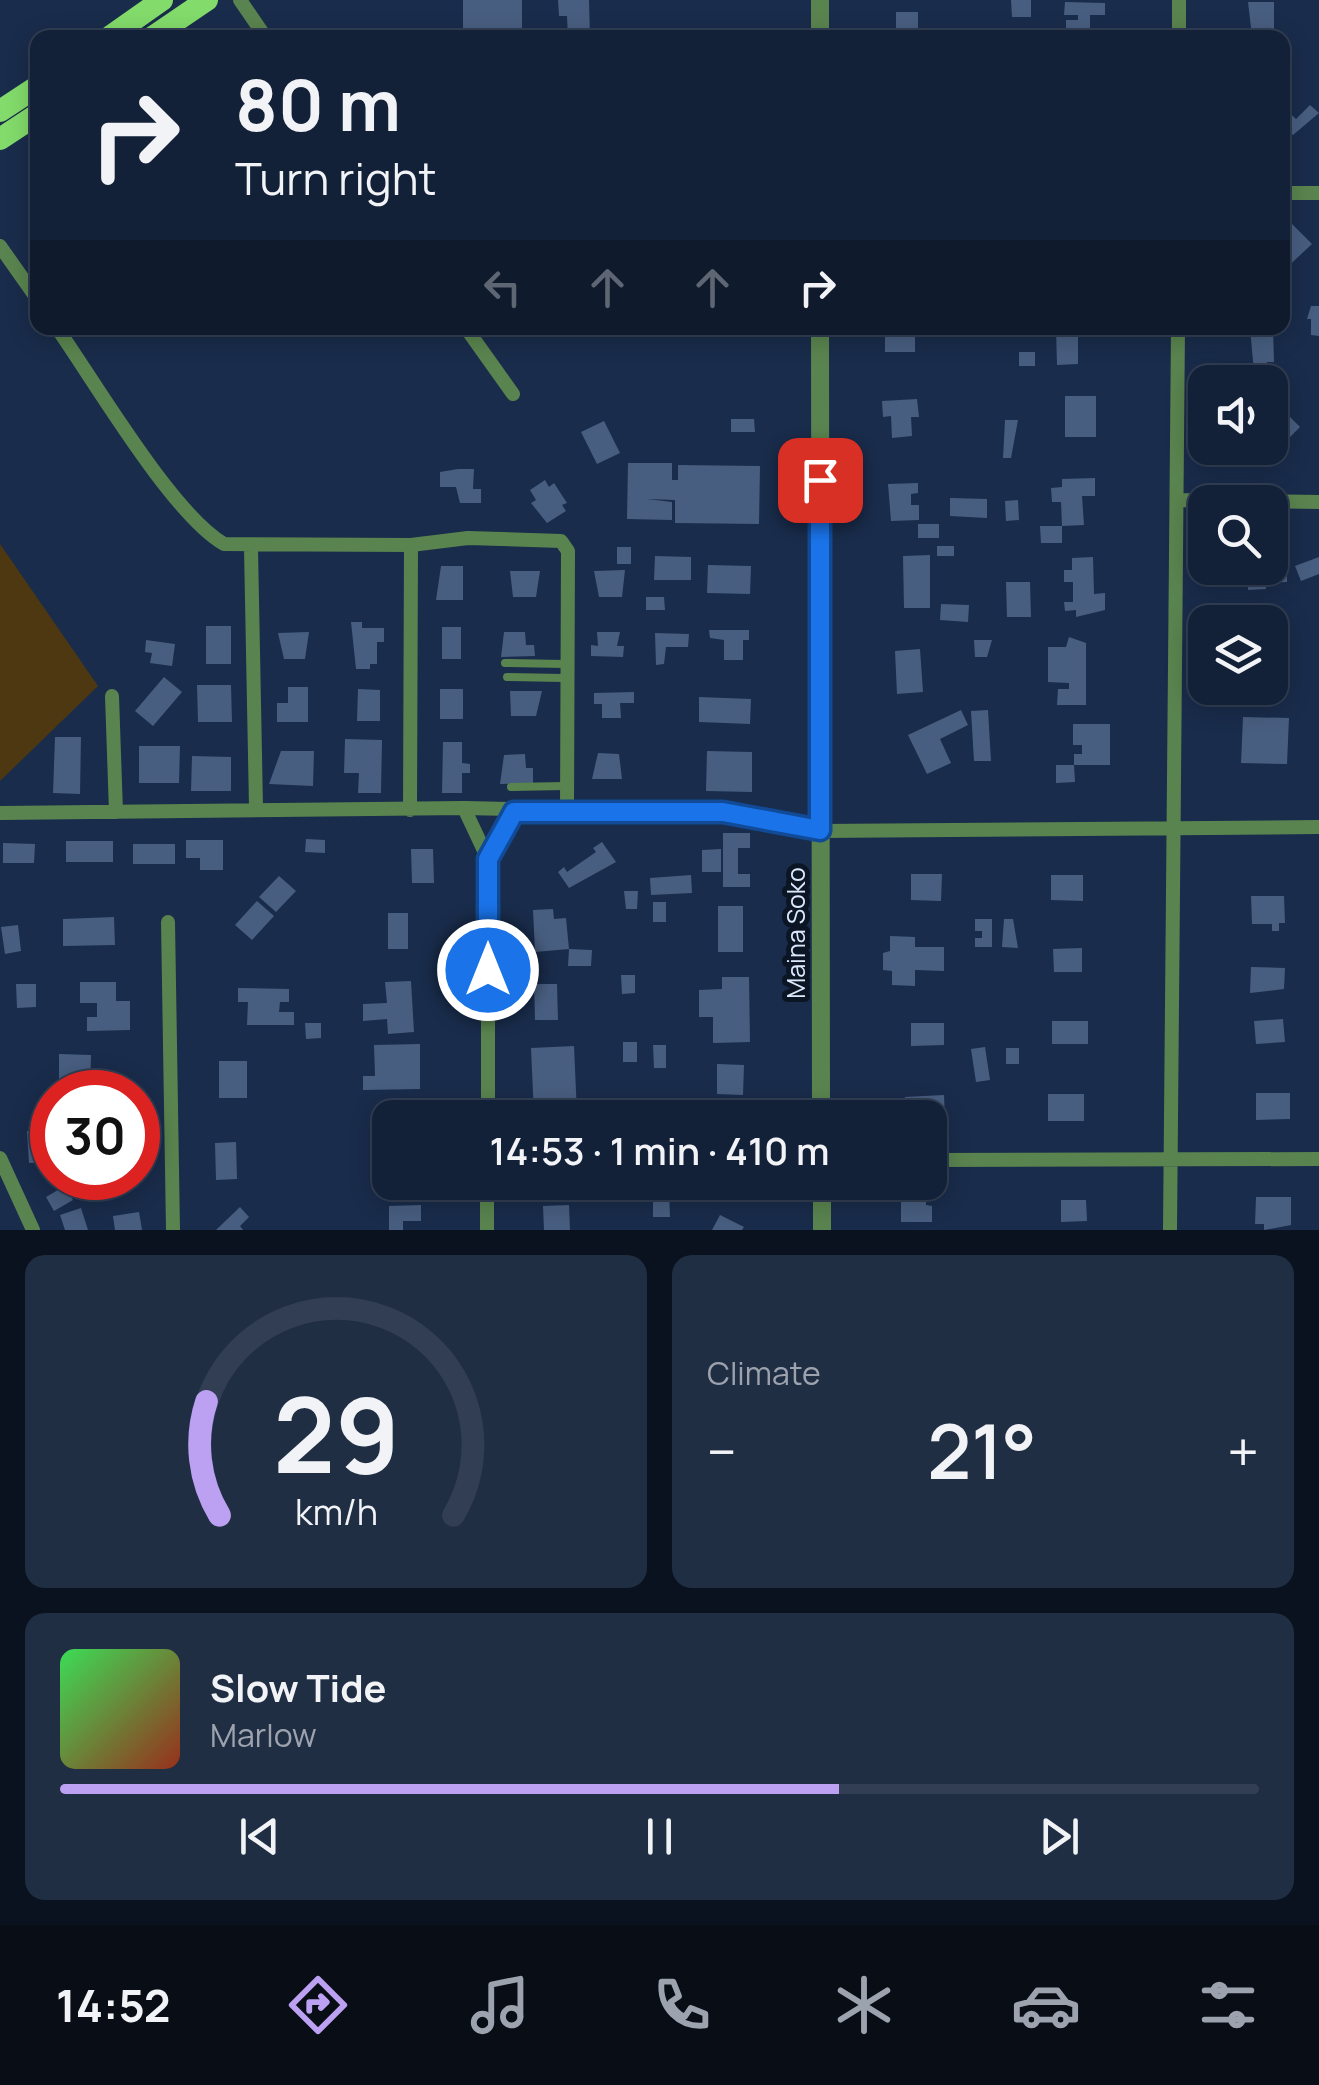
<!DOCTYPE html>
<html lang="en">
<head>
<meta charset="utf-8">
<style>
	body { margin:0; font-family:Manrope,sans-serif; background:#202e43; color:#f1f3f6; height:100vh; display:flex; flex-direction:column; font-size:38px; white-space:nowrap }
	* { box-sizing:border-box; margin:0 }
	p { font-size:32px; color:#9da3ae }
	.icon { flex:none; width:55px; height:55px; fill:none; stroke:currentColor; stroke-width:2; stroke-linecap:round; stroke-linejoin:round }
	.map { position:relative; height:1230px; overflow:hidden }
	.drawer { display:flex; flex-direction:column; gap:25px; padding:25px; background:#0a121f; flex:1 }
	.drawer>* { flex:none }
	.top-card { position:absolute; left:30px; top:30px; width:1260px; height:305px; border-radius:20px; box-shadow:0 5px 25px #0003,0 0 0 2px #323e53; background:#132138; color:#f1f3f6; overflow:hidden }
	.fabs { position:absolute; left:1188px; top:365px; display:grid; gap:20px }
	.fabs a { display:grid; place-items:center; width:100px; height:100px; border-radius:20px; background:#132138; box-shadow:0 5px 25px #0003,0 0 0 2px #323e53; font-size:50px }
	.speed { position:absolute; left:30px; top:1070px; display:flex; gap:20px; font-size:50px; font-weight:700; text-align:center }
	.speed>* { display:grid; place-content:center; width:130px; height:130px; border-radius:50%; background:#132138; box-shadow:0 5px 25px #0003,0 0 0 2px #323e53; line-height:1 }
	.speed .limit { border:15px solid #d22; background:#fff; color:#111 }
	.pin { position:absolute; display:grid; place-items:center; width:85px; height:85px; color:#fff; margin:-42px; border-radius:20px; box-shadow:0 5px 15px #0006 }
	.me { position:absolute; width:110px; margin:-55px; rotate:0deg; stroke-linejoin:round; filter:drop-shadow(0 0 8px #0008) }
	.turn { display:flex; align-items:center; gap:35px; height:210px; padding:0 40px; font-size:45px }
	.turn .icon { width:130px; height:130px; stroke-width:2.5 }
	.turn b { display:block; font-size:70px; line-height:85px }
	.lanes { display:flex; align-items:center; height:95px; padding:0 40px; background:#0003; justify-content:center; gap:50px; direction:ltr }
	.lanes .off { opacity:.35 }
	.big { font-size:75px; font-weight:600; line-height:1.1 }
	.drawer .card { flex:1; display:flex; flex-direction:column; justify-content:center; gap:15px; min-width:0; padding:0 35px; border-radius:20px; background:#202e43 }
	.drawer .dial { align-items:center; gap:0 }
	.dial svg { height:260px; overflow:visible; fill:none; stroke:#323e53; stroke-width:7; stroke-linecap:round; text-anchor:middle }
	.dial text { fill:#f1f3f6; stroke:none }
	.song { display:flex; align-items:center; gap:30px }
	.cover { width:120px; height:120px; border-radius:15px; background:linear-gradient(135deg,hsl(130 70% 55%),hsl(10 70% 35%)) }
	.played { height:10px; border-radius:5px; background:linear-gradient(90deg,#bca0f2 65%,#323e53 65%) }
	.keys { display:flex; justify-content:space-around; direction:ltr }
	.heat { display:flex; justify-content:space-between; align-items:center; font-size:55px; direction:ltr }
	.drawer .tiles { flex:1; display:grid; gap:25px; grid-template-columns:1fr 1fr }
	.card:last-child { grid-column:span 2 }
	.trip { position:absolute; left:372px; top:1100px; width:575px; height:100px; border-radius:20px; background:#132138; box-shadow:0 5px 25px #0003,0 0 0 2px #323e53; font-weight:600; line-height:100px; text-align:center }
	.tabs { display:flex; height:160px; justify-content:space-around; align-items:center; background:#080d16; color:#9da3ae }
	.tabs .icon { width:70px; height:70px }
	.tabs .current { color:#bca0f2 }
	.tabs b { font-size:45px; color:#f1f3f6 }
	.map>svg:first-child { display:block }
	.green { fill:#4e3811 }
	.building { fill:#485e80 }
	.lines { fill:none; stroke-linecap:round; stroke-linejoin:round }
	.service { stroke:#5a844f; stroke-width:8 }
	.minor { stroke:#5a844f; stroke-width:14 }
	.tertiary { stroke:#5a844f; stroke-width:18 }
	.primary { stroke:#83db6b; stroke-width:22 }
	.route-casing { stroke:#114b97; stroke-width:25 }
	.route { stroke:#1a73e8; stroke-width:18 }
	.labels { text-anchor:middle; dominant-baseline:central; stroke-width:10; stroke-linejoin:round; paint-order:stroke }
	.street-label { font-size:25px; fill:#dce9fd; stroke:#0c1523 }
</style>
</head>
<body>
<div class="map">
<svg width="1319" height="1230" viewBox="0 0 1319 1230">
	<rect width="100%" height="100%" fill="#192c4b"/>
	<path class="green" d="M 0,544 L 98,686 L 0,781 Z"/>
	<path class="building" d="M 463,0 L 522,0 L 522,31 L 463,32 Z
		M 558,0 L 589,0 L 590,38 L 568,38 L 567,16 L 559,16 Z
		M 1011,0 L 1031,0 L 1031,17 L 1012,17 Z
		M 1065,2 L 1105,3 L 1105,15 L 1090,15 L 1090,38 L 1066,37 L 1066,20 L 1078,20 L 1078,15 L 1064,15 Z
		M 1248,2 L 1274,2 L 1274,35 L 1252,36 Z
		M 896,12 L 918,12 L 918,38 L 896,38 Z
		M 1310,105 L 1319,113 L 1293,135 L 1282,125 L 1282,106 L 1296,119 Z
		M 1291,223 L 1312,244 L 1282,272 L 1282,231 Z
		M 1311,306 L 1319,306 L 1319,336 L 1311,335 L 1311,319 L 1307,319 Z
		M 885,328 L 915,328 L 915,352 L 885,352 Z
		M 1056,328 L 1083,328 L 1084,336 L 1078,336 L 1078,364 L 1057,365 Z
		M 1250,328 L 1273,328 L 1274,362 L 1267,362 L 1267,372 L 1254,372 Z
		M 1019,352 L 1035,352 L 1035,366 L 1019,366 Z
		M 1065,396 L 1096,396 L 1096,437 L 1065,437 Z
		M 1270,397 L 1300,427 L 1277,450 L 1270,443 Z
		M 917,399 L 919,417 L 911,417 L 912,436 L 892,438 L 891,416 L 883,417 L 882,401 Z
		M 731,419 L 754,419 L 755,432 L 731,432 Z
		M 1005,420 L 1018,420 L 1011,458 L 1003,458 Z
		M 604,421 L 620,453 L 597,464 L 581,432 Z
		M 628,463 L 672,463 L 672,480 L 678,480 L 678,465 L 760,466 L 759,524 L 675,523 L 675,500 L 647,499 L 672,502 L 672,520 L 627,519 Z
		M 458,469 L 474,469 L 473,489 L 481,489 L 481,503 L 460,503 L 456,487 L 440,487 L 440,472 Z
		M 1095,478 L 1095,496 L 1082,496 L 1084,525 L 1062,526 L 1061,502 L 1052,502 L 1051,488 L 1062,487 L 1062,479 Z
		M 545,480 L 549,487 L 554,483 L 567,503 L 562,505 L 566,511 L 547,523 L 531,503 L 536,500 L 530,490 Z
		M 918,483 L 918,493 L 911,494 L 911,505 L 919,505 L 919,520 L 891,521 L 888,484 Z
		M 950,498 L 987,499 L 987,518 L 950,516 Z
		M 1018,500 L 1019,520 L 1006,521 L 1005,501 Z
		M 918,524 L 939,524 L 939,538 L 918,538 Z
		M 1040,526 L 1062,526 L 1062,543 L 1041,543 Z
		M 937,546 L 954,546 L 954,556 L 937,556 Z
		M 617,547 L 631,547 L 631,564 L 617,564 Z
		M 930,555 L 930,608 L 904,608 L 903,556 Z
		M 655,556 L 691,557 L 691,580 L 654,580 Z
		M 1093,557 L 1094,594 L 1105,593 L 1105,610 L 1076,617 L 1076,610 L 1065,611 L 1064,602 L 1073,602 L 1073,582 L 1064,582 L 1064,570 L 1072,570 L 1072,558 Z
		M 1319,557 L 1319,574 L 1301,581 L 1295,566 Z
		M 1270,560 L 1287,560 L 1287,582 L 1266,583 L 1266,589 L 1248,590 L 1247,568 L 1270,568 Z
		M 708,565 L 751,566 L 750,594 L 707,593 Z
		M 441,566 L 463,566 L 463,600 L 436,600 Z
		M 625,570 L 622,597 L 599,597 L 594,571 Z
		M 510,571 L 540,571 L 536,597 L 513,597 Z
		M 1006,582 L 1030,582 L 1031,617 L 1007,617 Z
		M 646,597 L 664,597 L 665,610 L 646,610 Z
		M 941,604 L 969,605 L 968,622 L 940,620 Z
		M 351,622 L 362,622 L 362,628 L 384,628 L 384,642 L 377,642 L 377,664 L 370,664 L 370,669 L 356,669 Z
		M 206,626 L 231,626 L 231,664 L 206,664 Z
		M 442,627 L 461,627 L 461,659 L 442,659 Z
		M 709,630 L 749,630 L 749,640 L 743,640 L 743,660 L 724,660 L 724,640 L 710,638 Z
		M 1270,630 L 1277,630 L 1274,679 L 1270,679 Z
		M 309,632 L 305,659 L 284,659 L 278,633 Z
		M 504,632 L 525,632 L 526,645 L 534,645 L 535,656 L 501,657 Z
		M 597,632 L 620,632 L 617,646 L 624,646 L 623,657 L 591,656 L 591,645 L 598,646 Z
		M 655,633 L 689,634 L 688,647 L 666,647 L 664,664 L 656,665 Z
		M 1069,637 L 1086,643 L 1086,705 L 1057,705 L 1058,689 L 1069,689 L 1069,683 L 1048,682 L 1048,647 L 1066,647 Z
		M 146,640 L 175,644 L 172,666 L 150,663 L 152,653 L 145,652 Z
		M 974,640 L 992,640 L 987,657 L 975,657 Z
		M 920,649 L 923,692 L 897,694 L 895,651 Z
		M 164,677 L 182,692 L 153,726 L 135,711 Z
		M 197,685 L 231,685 L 232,722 L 198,722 Z
		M 288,687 L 308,687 L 308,722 L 277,722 L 277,703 L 288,703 Z
		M 358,689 L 380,690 L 380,721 L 357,721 Z
		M 440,689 L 463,689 L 463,719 L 440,719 Z
		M 510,691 L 542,691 L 536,716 L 511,716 Z
		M 634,692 L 634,703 L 620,703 L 621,718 L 602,718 L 602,704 L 594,704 L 594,693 Z
		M 699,697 L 751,699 L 750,724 L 699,722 Z
		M 961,710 L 968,725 L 940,739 L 951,763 L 927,774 L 908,735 Z
		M 988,710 L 991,761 L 974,761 L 971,711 Z
		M 1243,717 L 1289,718 L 1287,764 L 1241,763 Z
		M 1073,724 L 1110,724 L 1110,765 L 1074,765 L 1074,754 L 1082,754 L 1082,745 L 1073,745 Z
		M 55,737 L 81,737 L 80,794 L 53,793 Z
		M 345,739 L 382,740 L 381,793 L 358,793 L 359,773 L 344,773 Z
		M 443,742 L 462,742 L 462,763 L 470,764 L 470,773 L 462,773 L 462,793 L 442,793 Z
		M 139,746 L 180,746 L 179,783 L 139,783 Z
		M 281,751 L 314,751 L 313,786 L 269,784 Z
		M 707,751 L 752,752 L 752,792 L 706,791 Z
		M 598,753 L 619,754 L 622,779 L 592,779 Z
		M 525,754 L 526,768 L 533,768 L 533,783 L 500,784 L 504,755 Z
		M 192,756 L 231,757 L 231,791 L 191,791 Z
		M 1056,765 L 1074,765 L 1075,782 L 1056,783 Z
		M 723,833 L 750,833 L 750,848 L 738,848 L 738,874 L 750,874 L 750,887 L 723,887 Z
		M 306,839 L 325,840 L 325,853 L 305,852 Z
		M 186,840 L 223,840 L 223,870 L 200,870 L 200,858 L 186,858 Z
		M 66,841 L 113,841 L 113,862 L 66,862 Z
		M 602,842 L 616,862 L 569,888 L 558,872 L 564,867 L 567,872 L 596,852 L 593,848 Z
		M 3,843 L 35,844 L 34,863 L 3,863 Z
		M 133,844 L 175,844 L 175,864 L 133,864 Z
		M 411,849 L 433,849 L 434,883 L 412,883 Z
		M 721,849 L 721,872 L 702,872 L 702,850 Z
		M 911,874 L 942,874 L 941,901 L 911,900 Z
		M 691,875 L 692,893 L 651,895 L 650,878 Z
		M 1051,875 L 1083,875 L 1083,901 L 1051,900 Z
		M 279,876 L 296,891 L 276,912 L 259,897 Z
		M 624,891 L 638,891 L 637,909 L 626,909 Z
		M 1251,896 L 1284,896 L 1285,923 L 1279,923 L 1279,931 L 1272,931 L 1272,924 L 1252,924 Z
		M 257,901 L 274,916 L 252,940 L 235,925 Z
		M 653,902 L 666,902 L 666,922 L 653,922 Z
		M 718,906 L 743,906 L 743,952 L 718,952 Z
		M 553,909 L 554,919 L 566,918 L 569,949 L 535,952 L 533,910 Z
		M 388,913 L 408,913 L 408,949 L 388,949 Z
		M 114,917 L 115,945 L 63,946 L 63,919 Z
		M 975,919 L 992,919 L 992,947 L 975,947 L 975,938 L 982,938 L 982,931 L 975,931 Z
		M 1004,919 L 1013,919 L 1018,948 L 1002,947 Z
		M 18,925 L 21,951 L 5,954 L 1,927 Z
		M 890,936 L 915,937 L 915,947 L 944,947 L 944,971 L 915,970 L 915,986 L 892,985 L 892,971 L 883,970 L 883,953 L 890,951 Z
		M 1082,948 L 1082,972 L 1054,972 L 1053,949 Z
		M 569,949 L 592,950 L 591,966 L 568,966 Z
		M 1251,967 L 1285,968 L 1284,989 L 1250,993 Z
		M 621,975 L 635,975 L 635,993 L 622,994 Z
		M 722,977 L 749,977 L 750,1042 L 713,1043 L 713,1017 L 699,1017 L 699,990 L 722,989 Z
		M 411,981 L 414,1032 L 388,1034 L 387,1019 L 363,1021 L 363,1004 L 387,1003 L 385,982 Z
		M 80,982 L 116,982 L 116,1001 L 130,1001 L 130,1030 L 87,1031 L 87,1017 L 97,1017 L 97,1003 L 80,1003 Z
		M 16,984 L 36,984 L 36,1007 L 17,1008 Z
		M 534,984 L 557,984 L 558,1020 L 535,1020 Z
		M 238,988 L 289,989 L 289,1002 L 280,1002 L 279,1012 L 294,1012 L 294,1025 L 247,1025 L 248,1002 L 238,1002 Z
		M 1283,1019 L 1285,1042 L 1256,1044 L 1254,1021 Z
		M 1052,1021 L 1088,1021 L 1088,1044 L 1052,1044 Z
		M 305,1023 L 321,1023 L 321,1038 L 306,1039 Z
		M 911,1023 L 944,1023 L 944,1045 L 911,1046 Z
		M 623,1042 L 637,1042 L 637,1062 L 623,1062 Z
		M 420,1044 L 420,1089 L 363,1090 L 363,1076 L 375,1076 L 374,1045 Z
		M 653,1045 L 666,1045 L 666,1068 L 654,1068 Z
		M 574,1046 L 577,1114 L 534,1115 L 531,1048 Z
		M 985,1047 L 990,1080 L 976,1082 L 971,1049 Z
		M 1006,1048 L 1019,1048 L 1019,1064 L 1006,1064 Z
		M 59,1054 L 91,1055 L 90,1092 L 59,1092 Z
		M 219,1061 L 247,1061 L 247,1098 L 219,1098 Z
		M 717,1064 L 744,1065 L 743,1095 L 717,1094 Z
		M 1256,1093 L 1290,1093 L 1290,1119 L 1256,1120 Z
		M 1048,1094 L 1084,1094 L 1084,1121 L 1048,1121 Z
		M 944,1095 L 945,1120 L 901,1118 L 905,1097 Z
		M 626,1100 L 641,1100 L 642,1116 L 626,1116 Z
		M 52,1130 L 52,1162 L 29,1163 L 27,1131 Z
		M 236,1142 L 237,1179 L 216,1180 L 215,1143 Z
		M 678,1182 L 706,1182 L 706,1189 L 678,1190 Z
		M 65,1186 L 73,1200 L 54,1211 L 46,1197 Z
		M 653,1188 L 669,1189 L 670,1217 L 653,1217 Z
		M 1256,1197 L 1291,1197 L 1291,1225 L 1264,1230 L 1264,1224 L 1255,1224 Z
		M 901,1199 L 926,1200 L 926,1205 L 932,1206 L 932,1222 L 901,1222 Z
		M 1061,1200 L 1086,1200 L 1087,1221 L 1061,1222 Z
		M 421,1205 L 421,1221 L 403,1221 L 403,1230 L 389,1230 L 389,1206 Z
		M 569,1205 L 570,1230 L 544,1230 L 543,1206 Z
		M 240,1207 L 249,1217 L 240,1226 L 243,1230 L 216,1230 Z
		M 81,1208 L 88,1230 L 65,1230 L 60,1215 Z
		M 139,1212 L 142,1230 L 115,1230 L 113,1216 Z
		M 720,1215 L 744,1227 L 742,1230 L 712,1230 Z"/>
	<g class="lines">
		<path class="service" d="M 505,663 L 565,664
			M 507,677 L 564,678
			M 511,787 L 565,786"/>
		<path class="minor" d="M 240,0 L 266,38
			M 1179,38 L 1179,0
			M 1282,193 L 1319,193
			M 0,246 L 38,300
			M 57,328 C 95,382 172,514 224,544 L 411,545 L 468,538 L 561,541 L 568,551 L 567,810
			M 466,328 L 513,394
			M 1178,500 L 1319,502
			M 251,548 L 256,807
			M 112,696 L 116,812
			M 464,808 L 488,859 L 488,1118
			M 410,810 L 411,545
			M 0,813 L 464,808 L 723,813 L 820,831 L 1319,827
			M 488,859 L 514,811
			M 168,922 L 173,1230
			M 0,1158 L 33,1230
			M 930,1160 L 1319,1159
			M 487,1230 L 487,1182
			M 1170,1230 L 1178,328"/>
		<path class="tertiary" d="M 820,0 L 820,38
			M 820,328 L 821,1118
			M 822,1182 L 822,1230"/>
		<path class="primary" d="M 108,38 L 162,0
			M 151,38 L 207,0
			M 0,111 L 38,86
			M 0,139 L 38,114"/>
	</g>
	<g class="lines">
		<g class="route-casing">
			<path id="route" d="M 488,970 L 488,859 L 514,812 L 723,812 L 820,830 L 820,480"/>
		</g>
		<use href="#route" class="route"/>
	</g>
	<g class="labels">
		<g class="street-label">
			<text transform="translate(795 933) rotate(-90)">Maina Soko</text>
		</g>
	</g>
</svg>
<div class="fabs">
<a><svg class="icon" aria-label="sound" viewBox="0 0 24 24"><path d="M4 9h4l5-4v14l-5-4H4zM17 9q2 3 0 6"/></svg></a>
<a><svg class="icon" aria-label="search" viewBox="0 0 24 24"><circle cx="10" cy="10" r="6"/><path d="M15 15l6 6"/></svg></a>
<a><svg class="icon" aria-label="layers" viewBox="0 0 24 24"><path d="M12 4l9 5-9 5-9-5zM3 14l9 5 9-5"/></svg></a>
</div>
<div class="speed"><div class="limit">30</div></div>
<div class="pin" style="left:820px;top:480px;background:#d93025"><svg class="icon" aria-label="arrive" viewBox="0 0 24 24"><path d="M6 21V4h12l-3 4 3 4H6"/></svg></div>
<svg class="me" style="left:488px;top:970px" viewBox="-20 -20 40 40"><circle r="17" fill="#1a73e8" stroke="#fff" stroke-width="3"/><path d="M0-11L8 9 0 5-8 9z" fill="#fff"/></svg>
<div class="trip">14:53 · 1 min · 410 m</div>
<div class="top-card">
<div class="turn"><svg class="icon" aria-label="right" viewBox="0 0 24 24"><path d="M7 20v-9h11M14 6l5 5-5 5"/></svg><div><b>80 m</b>Turn right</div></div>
<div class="lanes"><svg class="icon off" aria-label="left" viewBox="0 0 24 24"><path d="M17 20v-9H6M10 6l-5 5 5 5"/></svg><svg class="icon off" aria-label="ahead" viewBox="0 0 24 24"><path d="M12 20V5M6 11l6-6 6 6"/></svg><svg class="icon off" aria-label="ahead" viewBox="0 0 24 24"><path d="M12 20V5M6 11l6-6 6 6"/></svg><svg class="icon" aria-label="right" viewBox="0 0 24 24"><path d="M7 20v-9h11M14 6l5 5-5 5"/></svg></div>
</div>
</div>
<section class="drawer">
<div class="tiles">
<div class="card dial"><svg viewBox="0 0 100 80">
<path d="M14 69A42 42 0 1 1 86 69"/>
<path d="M14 69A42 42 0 0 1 10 34" stroke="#bca0f2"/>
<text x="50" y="56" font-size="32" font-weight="700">29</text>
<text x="50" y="72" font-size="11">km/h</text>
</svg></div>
<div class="card"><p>Climate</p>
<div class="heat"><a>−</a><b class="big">21°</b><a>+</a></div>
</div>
<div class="card">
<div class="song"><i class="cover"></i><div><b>Slow Tide</b><p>Marlow</p></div></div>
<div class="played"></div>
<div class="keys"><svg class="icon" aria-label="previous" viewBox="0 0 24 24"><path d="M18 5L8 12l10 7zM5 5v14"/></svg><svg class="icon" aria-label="pause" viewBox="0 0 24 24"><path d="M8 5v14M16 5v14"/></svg><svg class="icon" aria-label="next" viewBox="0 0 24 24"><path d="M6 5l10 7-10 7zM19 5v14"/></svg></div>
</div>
</div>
</section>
<nav class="tabs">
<b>14:52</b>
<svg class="icon current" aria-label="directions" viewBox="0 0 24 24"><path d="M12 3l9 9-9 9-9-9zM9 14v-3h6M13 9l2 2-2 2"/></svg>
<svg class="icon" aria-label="music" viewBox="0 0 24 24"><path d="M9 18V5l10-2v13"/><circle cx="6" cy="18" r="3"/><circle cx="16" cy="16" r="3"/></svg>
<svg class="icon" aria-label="phone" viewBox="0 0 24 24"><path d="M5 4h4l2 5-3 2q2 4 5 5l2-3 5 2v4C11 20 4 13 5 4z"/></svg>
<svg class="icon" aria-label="climate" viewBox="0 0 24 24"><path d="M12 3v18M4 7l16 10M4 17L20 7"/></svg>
<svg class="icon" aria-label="car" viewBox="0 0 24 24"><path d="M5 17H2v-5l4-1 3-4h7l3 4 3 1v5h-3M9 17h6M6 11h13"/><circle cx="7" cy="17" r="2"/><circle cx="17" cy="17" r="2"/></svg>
<svg class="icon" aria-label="filters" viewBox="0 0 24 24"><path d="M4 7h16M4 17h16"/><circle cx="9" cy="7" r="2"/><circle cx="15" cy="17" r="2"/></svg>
</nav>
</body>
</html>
